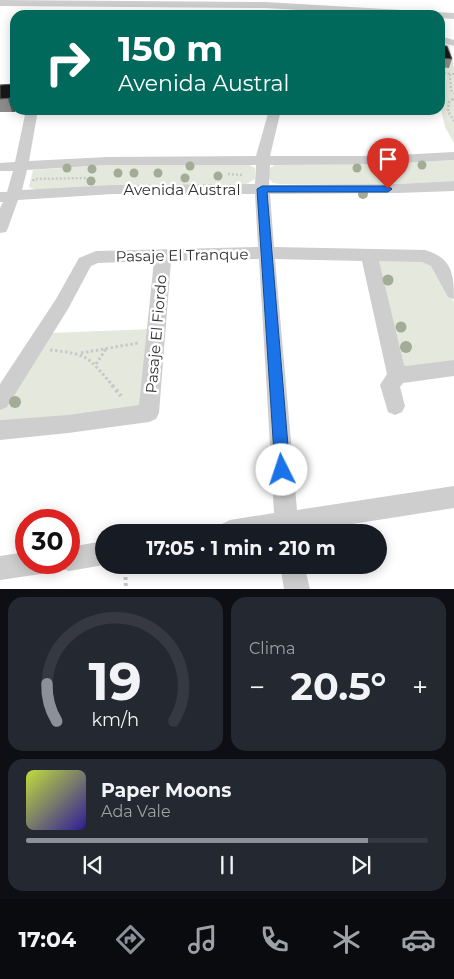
<!DOCTYPE html>
<html lang="es">
<head>
<meta charset="utf-8">
<style>
	body { margin:0; font-family:Montserrat,sans-serif; background:#242831; color:#f1f3f6; height:100vh; display:flex; flex-direction:column; font-size:19px; white-space:nowrap }
	* { box-sizing:border-box; margin:0 }
	p { font-size:16px; color:#9ea1a6 }
	.icon { flex:none; width:28px; height:28px; fill:none; stroke:currentColor; stroke-width:2; stroke-linecap:round; stroke-linejoin:round }
	.map { position:relative; height:589px; overflow:hidden }
	.drawer { display:flex; flex-direction:column; gap:8px; padding:8px; background:#0d0f14; flex:1 }
	.drawer>* { flex:none }
	.hud { position:absolute; left:10px; top:10px; width:435px; height:105px; border-radius:15px; box-shadow:0 2px 12px #0003; background:#00695c; color:#fff; overflow:hidden }
	.speed { position:absolute; left:15px; top:509px; display:flex; gap:10px; font-size:25px; font-weight:700; text-align:center }
	.speed>* { display:grid; place-content:center; width:65px; height:65px; border-radius:50%; background:#171b24; box-shadow:0 2px 12px #0003; line-height:1 }
	.speed .limit { border:8px solid #d22; background:#fff; color:#111 }
	.pin { position:absolute; display:grid; place-items:center; width:42px; height:42px; color:#fff; margin:-51px -21px; border-radius:50% 50% 50% 0; rotate:-45deg; box-shadow:0 0 5px #0007 }
	.pin .icon { rotate:45deg }
	.me { position:absolute; width:55px; margin:-28px; rotate:356deg; stroke-linejoin:round; filter:drop-shadow(0 0 4px #0008) }
	.turn { display:flex; align-items:center; gap:18px; height:105px; padding:0 25px; font-size:22px }
	.turn .icon { width:65px; height:65px; stroke-width:2.5 }
	.turn b { display:block; font-size:35px; line-height:42px }
	.big { font-size:38px; font-weight:700; line-height:1.1 }
	.drawer .tile { flex:1; display:flex; flex-direction:column; justify-content:center; gap:8px; min-width:0; padding:0 18px; border-radius:15px; background:#242831 }
	.drawer .dial { align-items:center; gap:0 }
	.dial svg { height:130px; overflow:visible; fill:none; stroke:#363941; stroke-width:7; stroke-linecap:round; text-anchor:middle }
	.dial text { fill:#f1f3f6; stroke:none }
	.song { display:flex; align-items:center; gap:15px }
	.cover { width:60px; height:60px; border-radius:8px; background:linear-gradient(135deg,hsl(70 70% 55%),hsl(250 70% 35%)) }
	.played { height:5px; border-radius:2px; background:linear-gradient(90deg,#8c9099 85%,#363941 85%) }
	.keys { display:flex; justify-content:space-around; direction:ltr }
	.heat { display:flex; justify-content:space-between; align-items:center; font-size:28px; direction:ltr }
	.drawer .tiles { flex:1; display:grid; gap:8px; grid-template-columns:1fr 1fr }
	.tile:last-child { grid-column:span 2 }
	.trip { position:absolute; left:95px; top:524px; width:292px; height:50px; border-radius:25px; background:#171b24; box-shadow:0 2px 12px #0003; font-weight:700; line-height:50px; text-align:center }
	.menu { display:flex; height:80px; justify-content:space-around; align-items:center; background:#090b0e; color:#9ea1a6 }
	.menu .icon { width:35px; height:35px }
	.menu .selected { color:#8c9099 }
	.menu b { font-size:22px; color:#f1f3f6 }
	.map>svg:first-child { display:block }
	.green { fill:#e5e9dd }
	.lines { fill:none; stroke-linecap:round; stroke-linejoin:round }
	.path-far3 { stroke:#c8c8c8; stroke-width:2; stroke-dasharray:2 2; stroke-linecap:butt }
	.path-far2 { stroke:#c8c8c8; stroke-width:2.5; stroke-dasharray:2 2; stroke-linecap:butt }
	.path-far1 { stroke:#c8c8c8; stroke-width:3; stroke-dasharray:2.5 2.5; stroke-linecap:butt }
	.path { stroke:#c8c8c8; stroke-width:4; stroke-dasharray:3 3; stroke-linecap:butt }
	.street { fill:#cecece; fill-rule:evenodd }
	.tree { fill:#a3ac97 }
	.wall { fill:#8c8c8c }
	.shaded-wall { fill:#5d5d5d }
	.building { fill:#181818; stroke:#5d5d5d }
	.route { fill:#1a73e8; stroke:#114b97 }
	.labels { text-anchor:middle; dominant-baseline:central; stroke-width:5; stroke-linejoin:round; paint-order:stroke }
	.street-label { font-size:15px; fill:#313131; stroke:#fff }
</style>
</head>
<body>
<div class="map">
<svg width="454" height="589" viewBox="0 0 454 589">
	<rect width="100%" height="100%" fill="#fff"/>
	<path class="green" d="M 440,41 L 449,45 L 454,66 L 454,143 L 445,127 L 440,105 Z
		M 454,160 L 454,181 L 381,185 L 279,184 L 273,183 L 268,178 L 270,168 L 276,164 L 391,163 Z
		M 248,164 L 255,168 L 255,179 L 246,184 L 36,190 L 29,187 L 33,170 L 105,165 Z
		M 414,258 L 436,268 L 454,302 L 454,363 L 416,369 L 401,365 L 377,261 Z
		M 152,329 L 145,407 L 109,413 L 0,420 L 0,410 L 50,333 Z"/>
	<g class="lines">
		<path class="path-far3" d="M 440,72 L 450,74
			M 454,74 L 450,74 L 451,90 L 454,94
			M 452,100 L 454,98"/>
		<path class="path-far2" d="M 453,99 L 449,102 L 448,111 L 454,121
			M 228,174 L 242,175
			M 33,181 L 34,179 L 87,178"/>
		<path class="path-far1" d="M 50,350 C 89,354 88,357 113,386
			M 81,353 L 138,343
			M 96,364 L 106,349"/>
		<path class="path" d="M 112,385 L 121,396
			M 125,565 L 126,589"/>
		<path class="street" d="M 0,0 L 265,2 L 454,13 L 454,19 L 440,18 L 440,15 L 385,15 L 265,8 L 0,6 Z
			M 440,36 L 454,40 L 454,46 L 440,42 Z
			M 26,110 L 38,110 L 29,161 L 107,157 L 256,156 L 269,110 L 281,110 L 270,156 L 380,156 L 454,152 L 454,160 L 380,164 L 270,165 L 269,185 L 397,184 L 454,181 L 454,191 L 397,193 L 270,194 L 274,247 L 425,250 C 452,258 454,274 454,299 L 448,297 L 431,266 L 422,262 L 379,261 L 404,365 L 406,366 L 454,360 L 454,376 L 403,383 L 400,387 L 405,406 L 402,412 L 395,415 L 388,412 L 380,385 L 387,374 L 362,261 L 275,259 L 297,510 L 454,486 L 454,508 L 302,532 L 218,532 L 222,524 L 230,520 L 274,513 L 259,259 L 171,261 L 159,413 L 156,419 L 149,422 L 68,433 L 0,440 L 0,420 L 68,415 L 139,405 L 154,261 L 98,263 L 91,266 L 68,309 L 7,407 L 0,410 L 0,384 L 56,299 L 79,258 L 96,251 L 258,247 L 255,194 L 113,194 L 18,200 L 8,228 L 6,232 L 0,233 L 0,208 L 3,202 L 0,202 L 0,192 L 7,192 L 13,171 L 0,171 L 0,163 L 15,162 ZM 107,165 L 256,165 L 255,184 L 113,185 L 22,190 L 27,170 Z
			M 104,541 L 104,565 L 69,571 L 60,568 L 58,562 L 69,562 L 69,547 Z
			M 26,552 L 26,562 L 53,562 L 50,571 L 41,574 L 0,580 L 0,556 Z
			M 280,565 L 304,565 L 310,589 L 284,589 Z"/>
	</g>
	<g class="tree">
		<circle cx="422" cy="165" r="4.5"/>
		<circle cx="190" cy="166" r="4.5"/>
		<circle cx="67" cy="168" r="4.5"/>
		<circle cx="357" cy="168" r="4.5"/>
		<circle cx="92" cy="169" r="4.5"/>
		<circle cx="118" cy="173" r="4.5"/>
		<circle cx="134" cy="173" r="4.5"/>
		<circle cx="158" cy="173" r="4.5"/>
		<circle cx="218" cy="176" r="4.5"/>
		<circle cx="185" cy="178" r="4.5"/>
		<circle cx="91" cy="181" r="4.5"/>
		<circle cx="363" cy="194" r="5"/>
		<circle cx="388" cy="280" r="5.5"/>
		<circle cx="401" cy="327" r="5.5"/>
		<circle cx="406" cy="347" r="6"/>
		<circle cx="15" cy="402" r="6"/>
	</g>
	<path class="wall" d="M 440,46 L 452,59 L 449,68 L 440,67 Z
		M 15,84 L 15,112 L 0,112 L 0,85 Z"/>
	<path class="shaded-wall" d="M 15,88 L 15,110 L 16,110 L 15,112 L 12,112 L 8,99 Z"/>
	<path class="building" d="M 440,46 L 447,46 L 452,59 L 440,58 Z
		M 15,84 L 15,88 L 11,98 L 0,99 L 0,85 Z"/>
	<path class="route" d="M 262,186 L 388,186 L 392,189 L 388,192 L 267,192 L 290,470 L 288,474 L 282,476 L 277,474 L 275,470 L 257,189 Z"/>
	<g class="labels">
		<g class="street-label">
			<text x="182" y="189">Avenida Austral</text>
			<text transform="translate(182 255) rotate(-1)">Pasaje El Tranque</text>
			<text transform="translate(156 334) rotate(-85)">Pasaje El Fiordo</text>
		</g>
	</g>
</svg>
<div class="speed"><div class="limit">30</div></div>
<div class="pin" style="left:388px;top:189px;background:#d93025"><svg class="icon" aria-label="arrive" viewBox="0 0 24 24"><path d="M6 21V4h12l-3 4 3 4H6"/></svg></div>
<svg class="me" style="left:282px;top:470px" viewBox="-20 -20 40 40"><circle r="19" fill="#fff"/><path d="M0-13L10 11 0 6-10 11z" fill="#1a73e8"/></svg>
<div class="trip">17:05 · 1 min · 210 m</div>
<div class="hud">
<div class="turn"><svg class="icon" aria-label="right" viewBox="0 0 24 24"><path d="M7 20v-9h11M14 6l5 5-5 5"/></svg><div><b>150 m</b>Avenida Austral</div></div>
</div>
</div>
<section class="drawer">
<div class="tiles">
<div class="tile dial"><svg viewBox="0 0 100 80">
<path d="M14 69A42 42 0 1 1 86 69"/>
<path d="M14 69A42 42 0 0 1 8 46" stroke="#8c9099"/>
<text x="50" y="56" font-size="32" font-weight="700">19</text>
<text x="50" y="72" font-size="11">km/h</text>
</svg></div>
<div class="tile"><p>Clima</p>
<div class="heat"><a>−</a><b class="big">20.5°</b><a>+</a></div>
</div>
<div class="tile">
<div class="song"><i class="cover"></i><div><b>Paper Moons</b><p>Ada Vale</p></div></div>
<div class="played"></div>
<div class="keys"><svg class="icon" aria-label="previous" viewBox="0 0 24 24"><path d="M18 5L8 12l10 7zM5 5v14"/></svg><svg class="icon" aria-label="pause" viewBox="0 0 24 24"><path d="M8 5v14M16 5v14"/></svg><svg class="icon" aria-label="next" viewBox="0 0 24 24"><path d="M6 5l10 7-10 7zM19 5v14"/></svg></div>
</div>
</div>
</section>
<nav class="menu">
<b>17:04</b>
<svg class="icon selected" aria-label="directions" viewBox="0 0 24 24"><path d="M12 3l9 9-9 9-9-9zM9 14v-3h6M13 9l2 2-2 2"/></svg>
<svg class="icon" aria-label="music" viewBox="0 0 24 24"><path d="M9 18V5l10-2v13"/><circle cx="6" cy="18" r="3"/><circle cx="16" cy="16" r="3"/></svg>
<svg class="icon" aria-label="phone" viewBox="0 0 24 24"><path d="M5 4h4l2 5-3 2q2 4 5 5l2-3 5 2v4C11 20 4 13 5 4z"/></svg>
<svg class="icon" aria-label="climate" viewBox="0 0 24 24"><path d="M12 3v18M4 7l16 10M4 17L20 7"/></svg>
<svg class="icon" aria-label="car" viewBox="0 0 24 24"><path d="M5 17H2v-5l4-1 3-4h7l3 4 3 1v5h-3M9 17h6M6 11h13"/><circle cx="7" cy="17" r="2"/><circle cx="17" cy="17" r="2"/></svg>
</nav>
</body>
</html>
